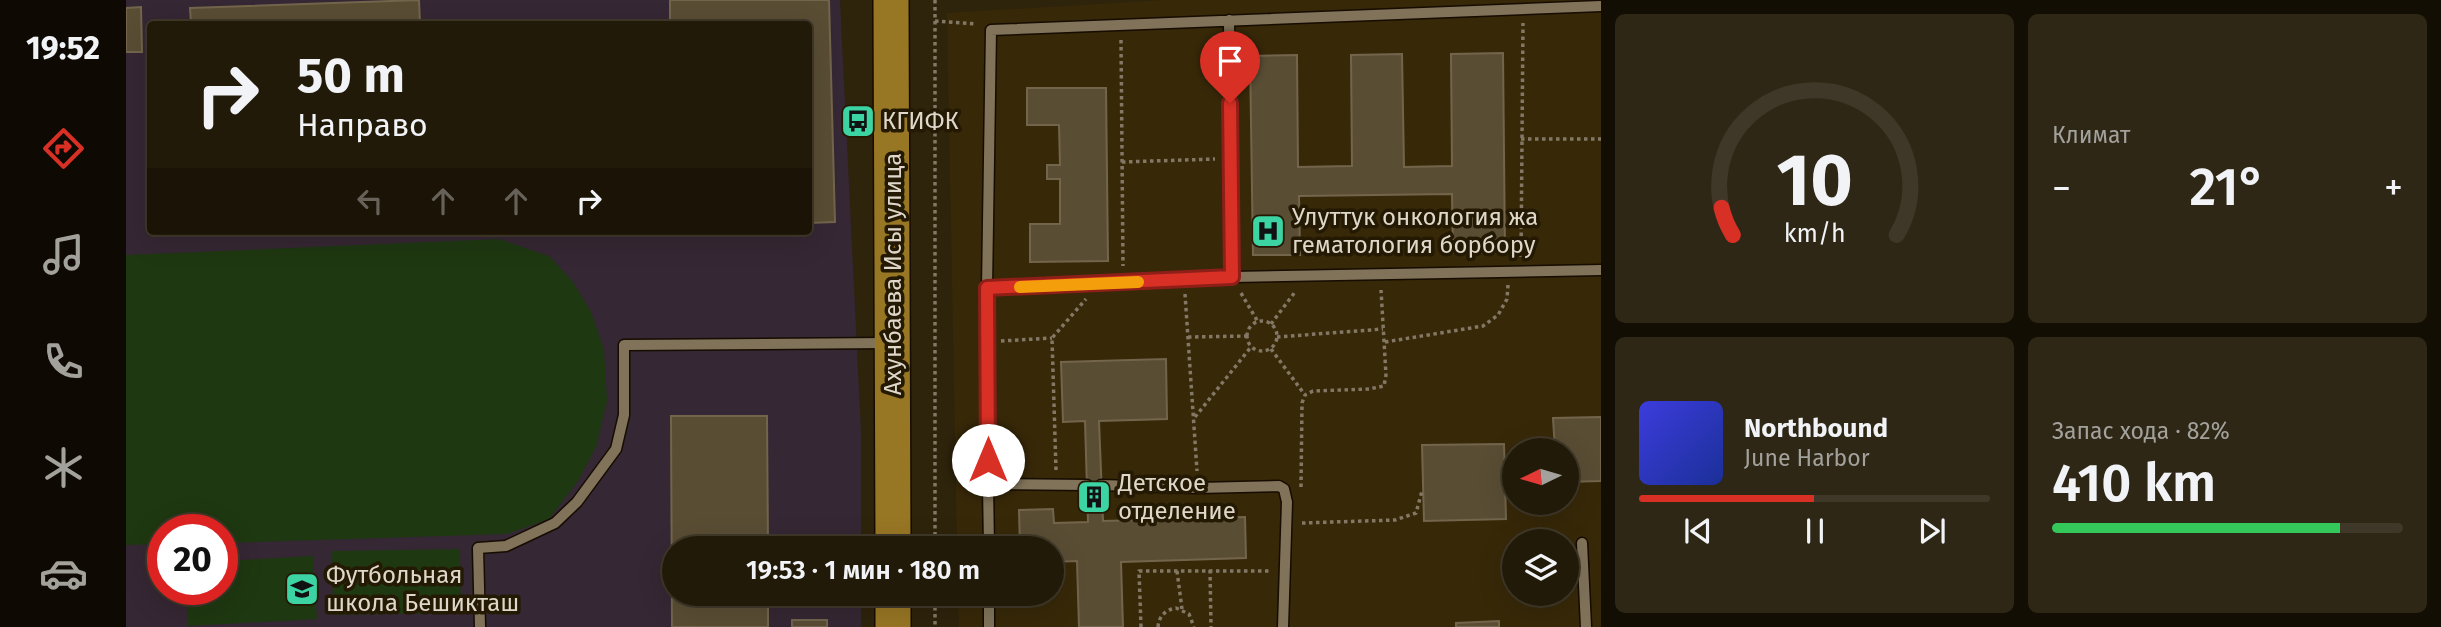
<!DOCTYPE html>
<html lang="ru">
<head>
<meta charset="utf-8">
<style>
	body { margin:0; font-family:"Fira Sans",sans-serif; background:#2e2716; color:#f1f3f6; height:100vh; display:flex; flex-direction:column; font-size:26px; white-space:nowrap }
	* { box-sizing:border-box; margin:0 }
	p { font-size:23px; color:#a2a19c }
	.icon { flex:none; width:38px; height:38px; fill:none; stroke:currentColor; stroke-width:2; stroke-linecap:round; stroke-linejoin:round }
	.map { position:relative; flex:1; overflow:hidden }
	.drawer { display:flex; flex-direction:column; gap:14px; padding:14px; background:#130e04; width:840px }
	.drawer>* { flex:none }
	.hud { position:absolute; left:21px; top:21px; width:665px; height:214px; border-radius:7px; box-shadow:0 7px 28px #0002,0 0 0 2px #3f3829; background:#221a08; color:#f1f3f6; overflow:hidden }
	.needle { width:46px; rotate:265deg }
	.fabs { position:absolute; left:1376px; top:438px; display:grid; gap:14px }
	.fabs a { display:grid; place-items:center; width:77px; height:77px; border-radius:50%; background:#221a08; box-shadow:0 7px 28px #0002,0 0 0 2px #3f3829; font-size:35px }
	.speed { position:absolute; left:21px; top:514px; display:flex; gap:14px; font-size:35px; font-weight:700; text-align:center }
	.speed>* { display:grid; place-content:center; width:91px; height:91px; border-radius:50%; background:#221a08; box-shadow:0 7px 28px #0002,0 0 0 2px #3f3829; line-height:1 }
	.speed .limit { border:10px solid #d22; background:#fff; color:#111 }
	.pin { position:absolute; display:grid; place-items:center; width:60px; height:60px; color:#fff; margin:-72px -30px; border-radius:50% 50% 50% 0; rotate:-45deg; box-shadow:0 0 7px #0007 }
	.pin .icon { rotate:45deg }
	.me { position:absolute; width:77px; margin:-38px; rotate:0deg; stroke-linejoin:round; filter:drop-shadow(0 0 5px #0008) }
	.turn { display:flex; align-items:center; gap:24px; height:147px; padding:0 35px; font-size:32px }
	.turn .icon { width:91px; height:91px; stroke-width:2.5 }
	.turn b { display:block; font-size:49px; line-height:60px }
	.lanes { display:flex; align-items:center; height:66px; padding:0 35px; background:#0003; justify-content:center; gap:35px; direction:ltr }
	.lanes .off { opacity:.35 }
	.big { font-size:52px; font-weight:600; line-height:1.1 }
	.drawer .widget { flex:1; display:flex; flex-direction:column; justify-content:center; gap:10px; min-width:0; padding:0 24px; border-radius:10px; background:#2e2716 }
	.drawer .dial { align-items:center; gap:0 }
	.dial svg { height:182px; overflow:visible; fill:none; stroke:#3f3829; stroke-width:7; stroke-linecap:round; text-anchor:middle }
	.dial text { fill:#f1f3f6; stroke:none }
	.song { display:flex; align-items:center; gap:21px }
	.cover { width:84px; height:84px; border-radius:10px; background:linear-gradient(135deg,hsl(240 70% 55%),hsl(230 70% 35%)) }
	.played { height:7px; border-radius:4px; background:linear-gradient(90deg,#d93025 50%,#3f3829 50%) }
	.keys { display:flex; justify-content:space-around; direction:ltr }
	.heat { display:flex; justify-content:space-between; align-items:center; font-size:38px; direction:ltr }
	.charge { height:10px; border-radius:5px; background:linear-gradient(90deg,#34c759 82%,#3f3829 0) }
	.drawer .tiles { flex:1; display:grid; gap:14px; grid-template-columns:repeat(2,1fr) }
	.trip { position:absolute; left:536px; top:536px; width:402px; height:70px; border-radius:35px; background:#221a08; box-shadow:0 7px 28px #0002,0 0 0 2px #3f3829; font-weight:600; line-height:70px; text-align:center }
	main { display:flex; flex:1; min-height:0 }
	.tab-bar { display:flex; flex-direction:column; width:126px; justify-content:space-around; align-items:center; background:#0e0a03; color:#a2a19c }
	.tab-bar .icon { width:49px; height:49px }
	.tab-bar .current { color:#d93025 }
	.tab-bar b { font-size:32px; color:#f1f3f6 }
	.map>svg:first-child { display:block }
	.built { fill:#372808; fill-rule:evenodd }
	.education { fill:#352733; fill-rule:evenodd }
	.green { fill:#1e3811 }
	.building { fill:#594d34; stroke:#72654c; stroke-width:2 }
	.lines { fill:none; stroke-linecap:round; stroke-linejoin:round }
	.lane-casing { stroke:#160c00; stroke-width:13 }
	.primary-casing { stroke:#160c00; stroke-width:38 }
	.path { stroke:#827865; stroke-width:3.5; stroke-dasharray:3.5 3.5; stroke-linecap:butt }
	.lane { stroke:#80735a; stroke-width:10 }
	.primary { stroke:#977624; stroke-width:35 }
	.route-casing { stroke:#8d1f18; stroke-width:18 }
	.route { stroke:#d93025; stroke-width:12 }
	.slow { stroke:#f59e0b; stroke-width:12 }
	.labels { text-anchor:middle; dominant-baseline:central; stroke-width:7; stroke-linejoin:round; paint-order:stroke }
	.poi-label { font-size:24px; fill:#dfd7c9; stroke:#241903; text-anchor:start }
	.street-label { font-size:24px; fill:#dfd7c9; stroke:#241903 }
</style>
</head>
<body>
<main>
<nav class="tab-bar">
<b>19:52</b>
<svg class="icon current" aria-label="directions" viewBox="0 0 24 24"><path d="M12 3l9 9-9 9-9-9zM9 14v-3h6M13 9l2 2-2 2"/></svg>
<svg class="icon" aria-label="music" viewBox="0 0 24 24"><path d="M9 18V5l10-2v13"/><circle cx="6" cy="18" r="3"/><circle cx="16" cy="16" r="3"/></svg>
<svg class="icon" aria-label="phone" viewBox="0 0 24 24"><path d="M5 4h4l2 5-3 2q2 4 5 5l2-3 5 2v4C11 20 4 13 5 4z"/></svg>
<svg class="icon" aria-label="climate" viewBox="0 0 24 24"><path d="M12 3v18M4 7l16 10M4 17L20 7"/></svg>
<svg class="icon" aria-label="car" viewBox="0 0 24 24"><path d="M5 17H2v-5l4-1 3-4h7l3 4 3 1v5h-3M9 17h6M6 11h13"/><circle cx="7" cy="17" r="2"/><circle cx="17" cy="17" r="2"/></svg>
</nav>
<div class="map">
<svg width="1475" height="627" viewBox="0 0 1475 627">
	<rect width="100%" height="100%" fill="#2e230b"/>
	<path class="built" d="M 1039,0 L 1475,0 L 1475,627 L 833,627 L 832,593 L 926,593 L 926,548 L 831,548 L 821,13 ZM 1388,450 L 1440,450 L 1440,502 L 1388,502 ZM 1388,541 L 1440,541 L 1440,593 L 1388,593 Z"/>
	<path class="education" d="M 0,0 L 714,0 L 735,431 L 735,548 L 548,548 L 548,593 L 735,593 L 735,627 L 0,627 ZM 24,24 L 682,24 L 682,231 L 24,231 ZM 37,530 L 96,530 L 96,590 L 37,590 Z"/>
	<path class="green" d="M 373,239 L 423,256 L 447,282 L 465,312 L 478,350 L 481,401 L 470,447 L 452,481 L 423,519 L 381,534 L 96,543 L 96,530 L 37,530 L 37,544 L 0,545 L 0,255 Z
		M 334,549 L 335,613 L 207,615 L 206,551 Z
		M 187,556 L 191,619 L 62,626 L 60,590 L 96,590 L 96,561 Z"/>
	<path class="building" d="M 293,0 L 294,24 L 65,24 L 64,8 Z
		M 544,0 L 703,0 L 709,222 L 682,223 L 682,24 L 544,24 Z
		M 15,7 L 16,52 L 0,52 L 0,8 Z
		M 1377,53 L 1379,253 L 1327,253 L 1326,194 L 1173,196 L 1174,255 L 1127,255 L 1124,56 L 1171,55 L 1172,167 L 1226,166 L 1225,55 L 1276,54 L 1278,167 L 1326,166 L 1325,54 Z
		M 901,88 L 980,88 L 982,261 L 904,262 L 904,224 L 934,224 L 934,179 L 921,179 L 921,165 L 934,165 L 933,125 L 901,125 Z
		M 1040,359 L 1041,419 L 973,421 L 977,521 L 1119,517 L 1120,558 L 995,562 L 997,627 L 953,627 L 951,561 L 926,562 L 926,548 L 894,548 L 893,510 L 927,509 L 928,523 L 962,522 L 959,421 L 937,422 L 935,362 Z
		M 545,416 L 641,416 L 642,548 L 548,548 L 548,593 L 642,593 L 642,627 L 546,627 Z
		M 1475,417 L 1475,481 L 1440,482 L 1440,450 L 1429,450 L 1427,418 Z
		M 1378,444 L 1380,519 L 1298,521 L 1296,445 Z
		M 666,620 L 701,620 L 701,627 L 666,627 Z
		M 1373,621 L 1373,627 L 1330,627 L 1330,623 Z"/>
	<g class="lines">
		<g class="lane-casing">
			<path id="lane" d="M 1103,20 L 1106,277
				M 861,288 L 1106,277 L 1475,270
				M 862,484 L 861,288 L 865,30 L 1475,6
				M 975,485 L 1072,488 L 1153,486 L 1158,489 L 1161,502 L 1157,627
				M 1456,543 L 1460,627
				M 863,548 L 862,484 L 961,485
				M 863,593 L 863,627
				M 354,627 L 352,548 L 380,546 L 429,523 L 451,502 L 490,449 L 498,415 L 498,345 L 761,343"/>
		</g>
		<g class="primary-casing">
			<path id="primary" d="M 765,0 L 767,548
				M 767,627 L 767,593"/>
		</g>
		<path class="path" d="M 809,0 L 809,548
			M 809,21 L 850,24
			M 995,40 L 997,266
			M 1395,139 L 1475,139
			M 996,162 L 1089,159
			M 1395,257 L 1397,23
			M 1115,293 L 1132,322
			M 1059,294 L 1071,471
			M1121 336a15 15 0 1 1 30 0a15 15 0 1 1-30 0Z
			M 1145,324 L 1169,292
			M 1062,337 L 1122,336
			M 1151,337 L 1257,329
			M 875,341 L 926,338
			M 1259,342 L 1357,326 L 1372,315 L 1381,299 L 1382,285
			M 1145,349 L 1179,395
			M 1069,417 L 1125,347
			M 930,470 L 926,338 L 960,299
			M 1175,487 L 1176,403 L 1179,395 L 1187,391 L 1243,389 L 1258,386 L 1260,375 L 1255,290
			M 1176,523 L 1269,520 L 1290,513 L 1296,491
			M 1084,570 L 1085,627
			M 1051,571 L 1056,609
			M 809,593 L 809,627
			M 1015,627 L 1013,571 L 1143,571
			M 1032,627 C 1033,616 1039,610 1050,608 L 1063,614 L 1068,627"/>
		<use href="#lane" class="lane"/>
		<use href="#primary" class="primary"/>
	</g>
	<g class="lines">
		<g class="route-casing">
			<path id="route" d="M 862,460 L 861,288 L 1106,277 L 1104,103"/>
		</g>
		<use href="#route" class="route"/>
		<path class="slow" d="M 894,287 L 1012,282"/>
	</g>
	<defs>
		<g id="bus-square" transform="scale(1.75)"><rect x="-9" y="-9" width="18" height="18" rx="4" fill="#3dd4a3" stroke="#241903"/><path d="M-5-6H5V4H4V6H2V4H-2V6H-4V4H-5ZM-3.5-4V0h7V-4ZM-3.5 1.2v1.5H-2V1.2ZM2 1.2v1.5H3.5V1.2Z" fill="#111"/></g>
		<g id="hospital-square" transform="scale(1.75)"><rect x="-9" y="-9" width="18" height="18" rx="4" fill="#3dd4a3" stroke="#241903"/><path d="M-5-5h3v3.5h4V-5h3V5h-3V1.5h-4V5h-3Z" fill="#111"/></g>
		<g id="building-square" transform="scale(1.75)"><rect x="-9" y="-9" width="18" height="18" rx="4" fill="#3dd4a3" stroke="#241903"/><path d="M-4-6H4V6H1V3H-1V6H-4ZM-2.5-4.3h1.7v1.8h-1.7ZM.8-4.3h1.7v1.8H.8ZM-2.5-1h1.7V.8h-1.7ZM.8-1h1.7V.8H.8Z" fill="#111"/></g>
		<g id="school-square" transform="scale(1.75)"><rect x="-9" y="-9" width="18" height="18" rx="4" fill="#3dd4a3" stroke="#241903"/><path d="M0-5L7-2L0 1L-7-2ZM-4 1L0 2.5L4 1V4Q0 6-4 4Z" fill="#111"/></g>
	</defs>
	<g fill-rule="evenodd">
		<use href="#bus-square" x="732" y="121"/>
		<use href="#hospital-square" x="1142" y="231"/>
		<use href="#building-square" x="968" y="497"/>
		<use href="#school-square" x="176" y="589"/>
	</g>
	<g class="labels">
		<g class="poi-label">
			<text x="756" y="121">КГИФК</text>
			<text x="1166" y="217">Улуттук онкология жа<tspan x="1166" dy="28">гематология борбору</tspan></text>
			<text x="992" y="483">Детское<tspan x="992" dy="28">отделение</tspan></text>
			<text x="200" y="575">Футбольная<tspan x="200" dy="28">школа Бешикташ</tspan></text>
		</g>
		<g class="street-label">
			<text transform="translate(767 274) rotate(-90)">Ахунбаева Исы улица</text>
		</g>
	</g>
</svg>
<div class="fabs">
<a><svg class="needle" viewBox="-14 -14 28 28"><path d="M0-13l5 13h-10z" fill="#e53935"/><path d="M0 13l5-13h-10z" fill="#a2a19c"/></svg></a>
<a><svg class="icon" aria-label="layers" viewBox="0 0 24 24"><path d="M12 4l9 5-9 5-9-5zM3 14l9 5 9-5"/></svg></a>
</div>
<div class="speed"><div class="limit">20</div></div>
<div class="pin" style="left:1104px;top:103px;background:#d93025"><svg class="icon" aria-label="arrive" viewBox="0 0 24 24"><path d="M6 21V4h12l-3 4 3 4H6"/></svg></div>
<svg class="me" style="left:862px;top:460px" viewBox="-20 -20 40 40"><circle r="19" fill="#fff"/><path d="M0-13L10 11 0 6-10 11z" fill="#d93025"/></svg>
<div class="trip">19:53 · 1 мин · 180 m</div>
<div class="hud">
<div class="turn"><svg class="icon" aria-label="right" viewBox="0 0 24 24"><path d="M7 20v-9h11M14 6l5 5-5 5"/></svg><div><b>50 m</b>Направо</div></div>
<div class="lanes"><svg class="icon off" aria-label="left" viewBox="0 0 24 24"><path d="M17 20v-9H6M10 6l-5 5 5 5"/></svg><svg class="icon off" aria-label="ahead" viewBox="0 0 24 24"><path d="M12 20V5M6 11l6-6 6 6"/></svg><svg class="icon off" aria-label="ahead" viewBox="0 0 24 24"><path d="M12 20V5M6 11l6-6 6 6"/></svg><svg class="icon" aria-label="right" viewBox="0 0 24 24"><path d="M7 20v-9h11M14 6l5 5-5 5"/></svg></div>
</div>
</div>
<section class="drawer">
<div class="tiles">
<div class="widget dial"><svg viewBox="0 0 100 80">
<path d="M14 69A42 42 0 1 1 86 69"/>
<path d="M14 69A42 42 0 0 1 9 57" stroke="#d93025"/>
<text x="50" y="56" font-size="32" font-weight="700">10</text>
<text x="50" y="72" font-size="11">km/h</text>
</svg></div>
<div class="widget"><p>Климат</p>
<div class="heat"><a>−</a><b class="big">21°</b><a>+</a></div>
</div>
<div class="widget">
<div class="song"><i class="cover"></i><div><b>Northbound</b><p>June Harbor</p></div></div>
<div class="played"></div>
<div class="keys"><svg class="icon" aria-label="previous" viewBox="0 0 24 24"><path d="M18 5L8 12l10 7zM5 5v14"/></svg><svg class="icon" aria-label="pause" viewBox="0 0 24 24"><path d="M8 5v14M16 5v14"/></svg><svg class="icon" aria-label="next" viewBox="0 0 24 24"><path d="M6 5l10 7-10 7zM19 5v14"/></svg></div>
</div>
<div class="widget"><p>Запас хода · 82%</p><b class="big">410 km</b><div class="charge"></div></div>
</div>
</section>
</main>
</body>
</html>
